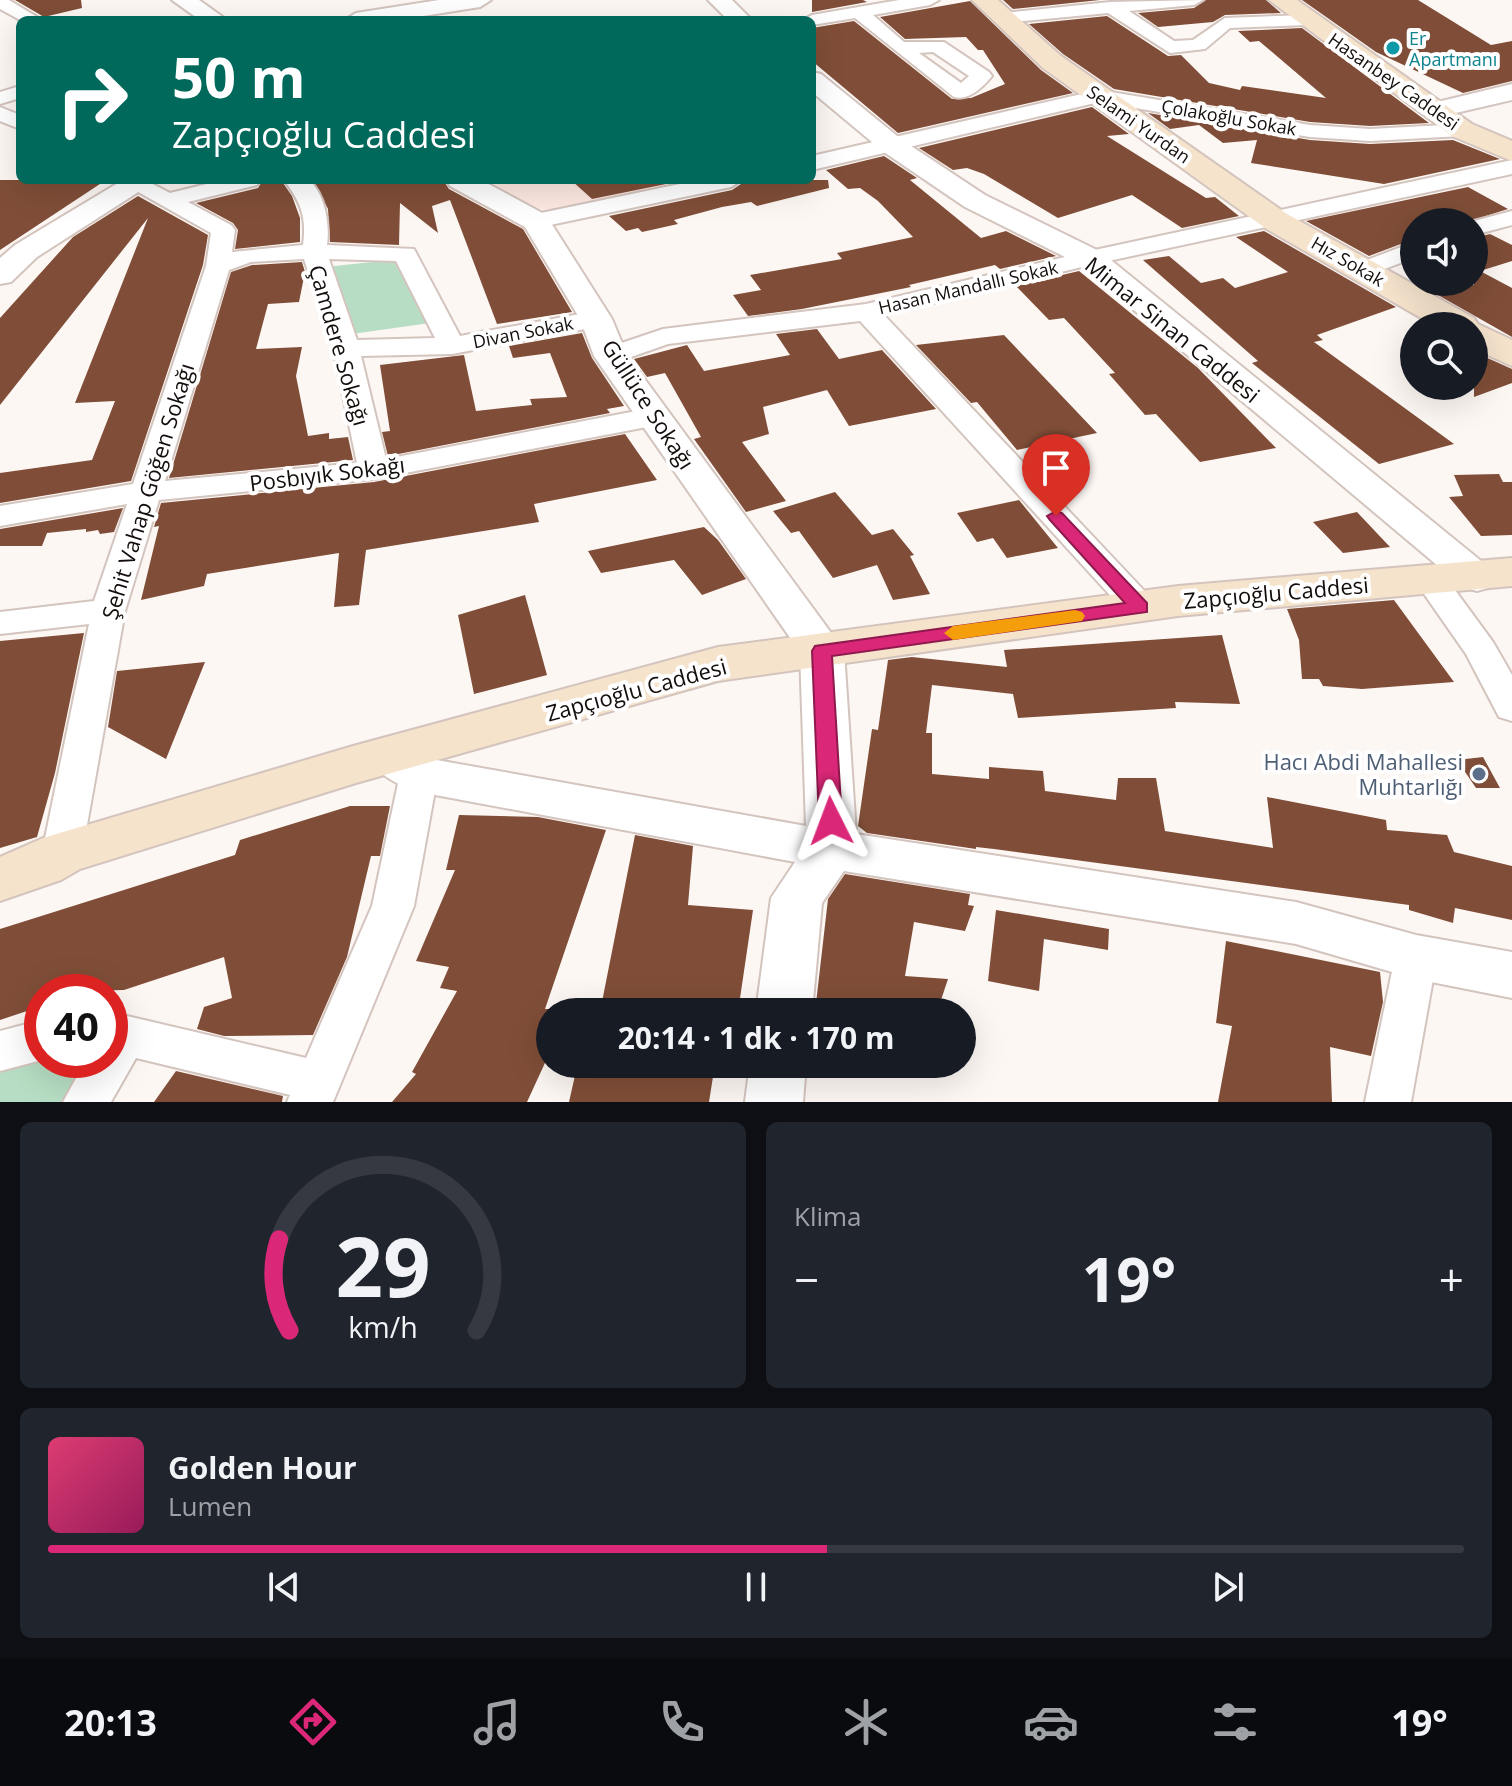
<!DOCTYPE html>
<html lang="tr">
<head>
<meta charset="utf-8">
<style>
	body { margin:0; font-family:"Open Sans",sans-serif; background:#20242c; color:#f1f3f6; height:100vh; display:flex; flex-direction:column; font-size:30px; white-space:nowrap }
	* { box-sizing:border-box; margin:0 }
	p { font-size:26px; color:#9ea1a6 }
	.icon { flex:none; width:44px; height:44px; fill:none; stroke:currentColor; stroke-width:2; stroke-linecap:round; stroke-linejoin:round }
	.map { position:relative; height:1102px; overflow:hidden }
	.drawer { display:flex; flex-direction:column; gap:20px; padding:20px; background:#0d0f14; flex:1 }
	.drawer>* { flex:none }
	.hud { position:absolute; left:16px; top:16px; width:800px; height:168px; border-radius:12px; box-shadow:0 8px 32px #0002; background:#00695c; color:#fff; overflow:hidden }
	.fabs { position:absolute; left:1400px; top:208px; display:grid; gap:16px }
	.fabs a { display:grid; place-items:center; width:88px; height:88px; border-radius:50%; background:#171b24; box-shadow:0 8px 32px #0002; font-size:40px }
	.speed { position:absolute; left:24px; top:974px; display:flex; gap:16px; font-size:40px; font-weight:700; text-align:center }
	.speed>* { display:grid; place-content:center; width:104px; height:104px; border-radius:50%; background:#171b24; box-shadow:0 8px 32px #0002; line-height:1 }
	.speed .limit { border:12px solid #d22; background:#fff; color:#111 }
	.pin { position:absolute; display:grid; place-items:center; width:68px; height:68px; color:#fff; margin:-82px -34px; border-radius:50% 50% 50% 0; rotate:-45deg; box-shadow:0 0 8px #0007 }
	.pin .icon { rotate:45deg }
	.me { position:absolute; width:88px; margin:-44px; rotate:357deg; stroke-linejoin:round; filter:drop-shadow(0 0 6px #0008) }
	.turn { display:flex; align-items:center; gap:28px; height:168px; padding:0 24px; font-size:36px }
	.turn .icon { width:104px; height:104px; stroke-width:2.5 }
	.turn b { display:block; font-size:56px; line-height:68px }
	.big { font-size:60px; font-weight:700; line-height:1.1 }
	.drawer .card { flex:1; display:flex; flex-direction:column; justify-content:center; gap:12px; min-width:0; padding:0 28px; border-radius:12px; background:#20242c }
	.drawer .dial { align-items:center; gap:0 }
	.dial svg { height:208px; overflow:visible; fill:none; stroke:#363941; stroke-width:7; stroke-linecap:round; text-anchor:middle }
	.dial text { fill:#f1f3f6; stroke:none }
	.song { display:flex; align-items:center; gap:24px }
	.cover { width:96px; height:96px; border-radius:12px; background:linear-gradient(135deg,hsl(340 70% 55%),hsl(330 70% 35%)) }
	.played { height:8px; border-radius:4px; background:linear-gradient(90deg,#db2777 55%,#363941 55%) }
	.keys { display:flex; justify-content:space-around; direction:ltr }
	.heat { display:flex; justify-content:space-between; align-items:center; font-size:44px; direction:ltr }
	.drawer .tiles { flex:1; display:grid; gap:20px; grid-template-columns:1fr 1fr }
	.card:last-child { grid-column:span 2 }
	.trip { position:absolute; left:536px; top:998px; width:440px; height:80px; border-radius:40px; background:#171b24; box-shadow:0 8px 32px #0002; font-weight:700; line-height:80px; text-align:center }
	.dock { display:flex; height:128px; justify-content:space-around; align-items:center; background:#090b0e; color:#9ea1a6 }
	.dock .icon { width:56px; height:56px }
	.dock .current { color:#db2777 }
	.dock b { font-size:36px; color:#f1f3f6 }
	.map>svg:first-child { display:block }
	.built { fill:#fde9e1 }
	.green { fill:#b7dec4 }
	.building { fill:#804e38 }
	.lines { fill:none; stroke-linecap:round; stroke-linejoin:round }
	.minor-casing { stroke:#d4c4be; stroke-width:4 }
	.tertiary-casing { stroke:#d4c4be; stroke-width:4 }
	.secondary-casing { stroke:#d4c4be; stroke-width:4 }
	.minor { fill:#fff; fill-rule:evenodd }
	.tertiary { fill:#fff; fill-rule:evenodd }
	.secondary { fill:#f5e3cc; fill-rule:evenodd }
	.route { fill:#db2777; stroke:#8e194d; stroke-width:2 }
	.slow { fill:#f59e0b }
	.culture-dot { fill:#0f9aa8; stroke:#fff; stroke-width:3 }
	.service-dot { fill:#5c6f8a; stroke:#fff; stroke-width:3 }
	.labels { text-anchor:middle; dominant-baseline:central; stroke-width:8; stroke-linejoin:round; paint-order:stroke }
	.far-culture-label { font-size:18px; fill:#0d838f; stroke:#fff; text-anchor:start }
	.far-street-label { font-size:18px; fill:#130e0c; stroke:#fff }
	.street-label { font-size:22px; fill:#130e0c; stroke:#fff }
	.service-label { font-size:22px; fill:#4e5e75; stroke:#fff; text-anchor:end }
</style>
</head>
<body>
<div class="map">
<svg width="1512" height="1102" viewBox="0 0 1512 1102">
	<rect width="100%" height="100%" fill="#fdf7f4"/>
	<path class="built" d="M 487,180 L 707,180 L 560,212 L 534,208 Z"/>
	<path class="green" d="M 400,259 L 430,323 L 352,334 L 325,267 Z
		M 42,1060 L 91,1060 L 91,1065 L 63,1102 L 0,1102 L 0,1063 Z"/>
	<path class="building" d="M 15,0 L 81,0 L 82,8 L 44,17 Z
		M 812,0 L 863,0 L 867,2 L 812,12 Z
		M 1003,0 L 1100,0 L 1013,9 Z
		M 1206,0 L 1266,0 L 1281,13 L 1225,15 L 1213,22 L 1158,27 L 1138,13 L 1194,8 Z
		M 1302,0 L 1418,0 L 1491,45 L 1512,41 L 1512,81 L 1463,93 L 1376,52 Z
		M 970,1 L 1041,70 L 1073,93 L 898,133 L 812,61 L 812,28 L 854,21 L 952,99 L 971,98 L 1005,84 L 983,50 L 978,50 L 966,37 L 905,39 L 880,17 Z
		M 1107,16 L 1168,56 L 1181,55 L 1209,83 L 1240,90 L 1242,86 L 1326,98 L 1259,41 L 1250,42 L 1238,31 L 1302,28 L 1429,123 L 1370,126 L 1310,122 L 1114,89 L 1063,54 L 1029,24 Z
		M 1092,107 L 1129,134 L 1107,136 L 1206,198 L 1215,197 L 1239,216 L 1182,228 L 1132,195 L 1058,218 L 984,174 L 967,168 L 953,170 L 919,148 Z
		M 1148,113 L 1310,140 L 1370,144 L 1453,140 L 1500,159 L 1384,184 L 1251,163 L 1257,140 L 1223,143 L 1199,125 L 1170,129 Z
		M 884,156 L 917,178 L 910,180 L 981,238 L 1006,231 L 1056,256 L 1000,269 L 995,265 L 909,285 L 911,287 L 802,309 L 748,316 L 733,295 L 761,290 L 750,275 L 842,259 L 837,253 L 913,237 L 878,201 L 860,188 L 848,189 L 826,170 Z
		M 0,180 L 106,180 L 0,250 Z
		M 263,180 L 281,180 L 292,196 L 300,218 L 300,242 L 235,249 L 238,230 L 233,223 L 196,203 L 258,188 Z
		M 313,180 L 443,180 L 449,189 L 523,229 L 572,312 L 497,324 L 450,200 L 432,206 L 438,233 L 400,203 L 399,245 L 330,242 L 328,209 Z
		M 571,180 L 670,180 L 671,183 L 592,199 Z
		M 747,180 L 828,180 L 829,188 L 757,206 L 751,202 L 722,207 L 674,220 L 678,224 L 642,232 L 638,228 L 626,231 L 609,216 L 732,190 Z
		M 1468,187 L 1508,209 L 1467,222 L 1414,222 L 1414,239 L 1369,256 L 1306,221 Z
		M 138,196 L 208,235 L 203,265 L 131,481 L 0,503 L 0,473 L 92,460 L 115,401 L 75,403 L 148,218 L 0,405 L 0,318 L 73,237 Z
		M 1264,231 L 1396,307 L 1317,335 L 1323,340 L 1314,342 L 1454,444 L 1379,464 L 1252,363 L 1258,361 L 1143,260 L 1169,256 L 1201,283 L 1223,278 L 1235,288 L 1288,272 L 1236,237 Z
		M 1494,233 L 1490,234 L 1512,245 L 1512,261 L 1480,271 L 1512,288 L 1512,337 L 1415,282 L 1474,285 L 1474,238 Z
		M 302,262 L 305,272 L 299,302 L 268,304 L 256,349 L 302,347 L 296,376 L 308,436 L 329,433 L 329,439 L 348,437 L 353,460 L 169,478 L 231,272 L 252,265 Z
		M 1079,271 L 1198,368 L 1276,448 L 1200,462 L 1156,414 L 1145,415 L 1109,374 L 1115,373 L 1064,318 L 1049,320 L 1016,286 Z
		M 817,329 L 839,359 L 882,350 L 936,409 L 849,426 L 827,390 L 763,407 L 769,434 L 742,442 L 786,501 L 746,512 L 694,439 L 701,437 L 665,373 L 647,377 L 634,359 L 687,345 L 704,371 L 790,355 L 776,334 Z
		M 582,333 L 592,358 L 624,406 L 607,409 L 610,413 L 388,456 L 382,432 L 390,431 L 380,365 L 464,355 L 476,411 L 532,405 L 530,399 L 567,397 L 550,353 L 513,358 L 509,346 Z
		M 1004,335 L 1097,433 L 1017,450 L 977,402 L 971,403 L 916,345 Z
		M 1474,352 L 1512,369 L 1512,383 L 1474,397 Z
		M 625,434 L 657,480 L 534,504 L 539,522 L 366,550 L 359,605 L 334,607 L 339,553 L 207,574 L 204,586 L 141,600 L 159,526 L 154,527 L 161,503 L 374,482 Z
		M 1499,474 L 1503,482 L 1512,482 L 1512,535 L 1481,536 L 1449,497 L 1463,496 L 1454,475 Z
		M 835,492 L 872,535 L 893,529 L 914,555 L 910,556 L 930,594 L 893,600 L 877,565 L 833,578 L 799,531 L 791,533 L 773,511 Z
		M 1019,500 L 1058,548 L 1007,558 L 993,538 L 977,542 L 957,513 Z
		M 123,508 L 114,532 L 100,534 L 98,530 L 86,532 L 86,529 L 47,533 L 42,546 L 0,546 L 0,529 Z
		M 1357,512 L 1390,547 L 1343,553 L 1313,522 Z
		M 704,527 L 718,540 L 746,579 L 702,595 L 674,560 L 601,573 L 588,551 Z
		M 525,595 L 547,675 L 474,694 L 458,615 Z
		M 1394,600 L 1454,682 L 1362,689 L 1323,686 L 1319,679 L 1302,679 L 1299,640 L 1287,609 Z
		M 84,633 L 55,773 L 37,837 L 0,848 L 0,641 Z
		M 1222,635 L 1240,704 L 1175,702 L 1176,708 L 1018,718 L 1013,694 L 932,685 L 926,733 L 932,733 L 932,774 L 989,779 L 989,767 L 1043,771 L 1045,791 L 1116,800 L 1118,778 L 1156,778 L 1165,831 L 1273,848 L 1267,797 L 1386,820 L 1387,830 L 1447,835 L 1454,852 L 1512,866 L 1512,920 L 1455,908 L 1453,923 L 1409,910 L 1409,905 L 994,849 L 976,847 L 976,849 L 867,833 L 858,826 L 872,729 L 878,730 L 888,660 L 912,657 L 1007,667 L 1004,650 Z
		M 205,662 L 166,759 L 108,727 L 117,671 Z
		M 1483,757 L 1500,788 L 1476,788 L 1457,760 Z
		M 350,806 L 390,806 L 380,856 L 371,856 L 347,957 L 313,1035 L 224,1036 L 197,1029 L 204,1007 L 232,998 L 224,957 L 124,990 L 42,992 L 42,1006 L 0,1020 L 0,929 L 235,855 L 240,840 Z
		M 459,815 L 538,817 L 606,830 L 545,1009 L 550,1009 L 550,1052 L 527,1102 L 392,1102 L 416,1074 L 412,1072 L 457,991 L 440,988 L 449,967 L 416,961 L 455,870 L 446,870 Z
		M 635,835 L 693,846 L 688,905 L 753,910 L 738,1012 L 600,1012 Z
		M 845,874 L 970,894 L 968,905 L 974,906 L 965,931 L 914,922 L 905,976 L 948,979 L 938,1009 L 892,1006 L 892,1012 L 815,1012 L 828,899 Z
		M 996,910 L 1109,929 L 1108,950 L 1044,939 L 1039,991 L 988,981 Z
		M 1226,941 L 1380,972 L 1383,1002 L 1371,1056 L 1330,1047 L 1332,1102 L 1218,1102 L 1232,1026 L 1216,1023 Z
		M 630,1064 L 715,1064 L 709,1102 L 569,1102 L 576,1071 L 630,1076 Z
		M 176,1071 L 283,1096 L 282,1102 L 154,1102 Z"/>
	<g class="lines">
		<g class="minor-casing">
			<path id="minor" d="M 0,0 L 9,0 L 42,20 L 20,20 L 0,9 Z
				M 899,0 L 939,0 L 930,5 L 873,15 L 904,42 L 944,42 L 989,72 L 992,76 C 983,87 969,101 954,97 L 855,18 L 812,25 L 812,20 L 803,20 L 812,15 ZM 933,52 L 969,76 L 961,83 L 919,53 Z
				M 1203,0 L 1194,5 L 1129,11 L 1174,41 L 1193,40 L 1225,18 L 1306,15 L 1315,20 L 1306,25 L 1230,28 L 1205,49 L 1170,53 L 1108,13 L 1003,23 L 994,18 L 1003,13 L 1110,2 Z
				M 20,86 L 20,98 L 0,104 L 0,92 Z
				M 1099,90 L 1310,125 L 1370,129 L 1462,124 L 1473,130 L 1462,136 L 1370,141 L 1310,137 L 1099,102 L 812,170 L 812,156 Z
				M 0,107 L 20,115 L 20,129 L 0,121 Z
				M 1512,160 L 1512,174 L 1090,265 L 884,315 L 1152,599 L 1157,607 L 1152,615 L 1140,618 L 1128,615 L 860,321 L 668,344 L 611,364 L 601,362 L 598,356 L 601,350 L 663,329 L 866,304 L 1090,251 Z
				M 117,180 L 145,180 L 170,193 L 223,180 L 260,180 L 257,185 L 188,202 L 231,225 L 235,230 L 232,252 L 303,245 C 307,216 300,201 284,180 L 309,180 C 325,194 330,224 327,245 L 414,249 L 460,336 L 596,311 L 609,319 L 596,327 L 452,354 L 361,356 L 386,459 L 652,408 L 662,411 L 666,417 L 662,423 L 652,426 L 374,479 L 159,500 L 125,611 L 82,853 L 76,864 L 62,869 L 48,864 L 42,853 L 89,624 L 0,634 L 0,612 L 94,601 L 127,504 L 0,526 L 0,506 L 133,484 L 206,266 L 211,233 ZM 304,259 L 333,348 L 357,463 L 165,481 L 229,270 L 251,262 ZM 329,259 L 396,261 L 435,338 L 357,340 Z
				M 699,180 L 742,180 L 731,187 L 536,228 L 524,221 L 536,214 Z
				M 1512,211 L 1512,225 L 1474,235 L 1474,222 L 1470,222 Z
				M 1414,242 L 1414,258 L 1363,277 L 1351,270 L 1354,265 Z
				M 1429,567 L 1441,571 L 1493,642 L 1512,675 L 1512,721 L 1499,717 L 1466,654 L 1413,578 L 1417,571 Z
				M 419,760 L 432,764 L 438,774 L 414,906 L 333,1102 L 287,1102 L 290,1095 L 136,1058 L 111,1102 L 63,1102 L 86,1060 L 110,1060 L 110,1012 L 306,1058 L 372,906 L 400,774 L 406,764 Z
				M 1416,939 L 1431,944 L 1437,957 L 1411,1102 L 1365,1102 L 1395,957 L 1401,944 Z
				M 42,1020 L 42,1060 L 0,1071 L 0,1031 Z"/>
		</g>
		<g class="tertiary-casing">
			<path id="tertiary" d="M 172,0 L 199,0 L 227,20 L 200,20 Z
				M 439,0 L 491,0 L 480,7 L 398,20 L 345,20 L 356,13 Z
				M 708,0 L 732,0 L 752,20 L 728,20 Z
				M 812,72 L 821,74 L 902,140 L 985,195 L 1101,252 L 1491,569 L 1497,578 L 1491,587 L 1477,591 L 1463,587 L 1079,264 L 965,207 L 884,152 L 812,92 Z
				M 1512,84 L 1512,100 L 1434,118 L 1421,110 L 1425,105 Z
				M 123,180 L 157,180 L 37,257 L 11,282 L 0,284 L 0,258 L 15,245 Z
				M 446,180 L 481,180 L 546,215 L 612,319 L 627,355 L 837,641 L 844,651 L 856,834 L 1296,902 L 1416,935 L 1512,952 L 1512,998 L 1416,979 L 1296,944 L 844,871 L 822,903 L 812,1012 L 756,1012 L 771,898 L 795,862 L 419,792 C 398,785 377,775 366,755 L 373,743 C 397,736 410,746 431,759 L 806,826 L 800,652 L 594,356 L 580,319 L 525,227 L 450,186 Z
				M 750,1064 L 806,1064 L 803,1102 L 745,1102 Z"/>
		</g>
		<g class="secondary-casing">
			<path id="secondary" d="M 972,0 L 998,0 L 1061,56 L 1287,214 L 1474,318 L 1478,324 L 1512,340 L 1512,366 L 1474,349 L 1474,326 L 1435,326 L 1265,228 L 1043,68 Z
				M 1269,0 L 1297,0 L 1472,124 L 1512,141 L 1512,161 L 1452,136 Z
				M 1512,558 L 1512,586 L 1178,616 L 718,681 L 356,783 L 80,869 L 61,880 L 0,901 L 0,857 L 43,838 L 353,746 L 718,647 L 1178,586 Z"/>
		</g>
		<use href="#minor" class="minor"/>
		<use href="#tertiary" class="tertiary"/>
		<use href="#secondary" class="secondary"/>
	</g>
	<path class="route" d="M 1056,511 L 1062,513 L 1147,603 L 1147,612 L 832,656 L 842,821 L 838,827 L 823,827 L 819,821 L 812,651 L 815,646 L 1125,603 L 1050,520 L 1047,516 Z"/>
	<path class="slow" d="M 1075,610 L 1082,612 L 1085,616 L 1082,621 L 953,640 L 944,633 L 953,626 Z"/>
	<circle class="culture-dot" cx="1393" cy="48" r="8"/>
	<circle class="service-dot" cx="1479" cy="774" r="8"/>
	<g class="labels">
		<g class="far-culture-label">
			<text x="1409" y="38">Er<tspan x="1409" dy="21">Apartmanı</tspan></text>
		</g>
		<g class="far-street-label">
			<text transform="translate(1394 81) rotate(35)">Hasanbey Caddesi</text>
			<text transform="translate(1229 117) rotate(10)">Çolakoğlu Sokak</text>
			<text transform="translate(1139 124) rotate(35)">Selami Yurdan</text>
			<text transform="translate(1348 261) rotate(30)">Hız Sokak</text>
			<text transform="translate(968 287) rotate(-13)">Hasan Mandallı Sokak</text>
			<text transform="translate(523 332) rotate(-11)">Divan Sokak</text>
		</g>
		<g class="street-label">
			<text transform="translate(1173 329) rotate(39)">Mimar Sinan Caddesi</text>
			<text transform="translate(340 345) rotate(74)">Çamdere Sokağı</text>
			<text transform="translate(649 404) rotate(57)">Güllüce Sokağı</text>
			<text transform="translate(327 473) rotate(-7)">Posbıyık Sokağı</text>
			<text transform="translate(147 491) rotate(-73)">Şehit Vahap Göğen Sokağı</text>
			<text transform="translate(1276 592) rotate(-5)">Zapçıoğlu Caddesi</text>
			<text transform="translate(636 689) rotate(-15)">Zapçıoğlu Caddesi</text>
		</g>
		<g class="service-label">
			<text x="1463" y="761">Hacı Abdi Mahallesi<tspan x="1463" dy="25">Muhtarlığı</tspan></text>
		</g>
	</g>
</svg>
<div class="fabs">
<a><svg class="icon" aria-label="sound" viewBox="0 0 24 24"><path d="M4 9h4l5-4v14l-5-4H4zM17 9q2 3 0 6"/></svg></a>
<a><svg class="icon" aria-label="search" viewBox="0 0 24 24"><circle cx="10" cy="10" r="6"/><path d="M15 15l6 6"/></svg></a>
</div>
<div class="speed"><div class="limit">40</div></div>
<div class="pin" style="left:1056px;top:516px;background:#d93025"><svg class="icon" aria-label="arrive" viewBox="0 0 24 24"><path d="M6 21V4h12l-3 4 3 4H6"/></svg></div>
<svg class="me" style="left:831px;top:821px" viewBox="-20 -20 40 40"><path d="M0-17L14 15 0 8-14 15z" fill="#db2777" stroke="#fff" stroke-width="4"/></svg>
<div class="trip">20:14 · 1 dk · 170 m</div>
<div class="hud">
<div class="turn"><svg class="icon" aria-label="right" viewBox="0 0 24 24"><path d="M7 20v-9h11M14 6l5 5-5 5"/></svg><div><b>50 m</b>Zapçıoğlu Caddesi</div></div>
</div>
</div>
<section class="drawer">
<div class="tiles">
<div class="card dial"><svg viewBox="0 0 100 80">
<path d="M14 69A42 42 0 1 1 86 69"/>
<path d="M14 69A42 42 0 0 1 10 34" stroke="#db2777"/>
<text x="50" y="56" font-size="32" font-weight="700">29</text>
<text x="50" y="72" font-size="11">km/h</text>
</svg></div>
<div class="card"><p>Klima</p>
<div class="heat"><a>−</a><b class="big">19°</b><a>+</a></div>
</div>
<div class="card">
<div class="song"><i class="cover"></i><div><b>Golden Hour</b><p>Lumen</p></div></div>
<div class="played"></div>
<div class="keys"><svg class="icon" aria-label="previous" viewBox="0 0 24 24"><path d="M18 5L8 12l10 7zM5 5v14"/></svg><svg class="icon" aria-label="pause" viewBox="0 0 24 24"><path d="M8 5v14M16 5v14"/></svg><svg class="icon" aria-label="next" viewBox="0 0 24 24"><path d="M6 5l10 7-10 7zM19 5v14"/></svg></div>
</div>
</div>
</section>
<nav class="dock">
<b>20:13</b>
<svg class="icon current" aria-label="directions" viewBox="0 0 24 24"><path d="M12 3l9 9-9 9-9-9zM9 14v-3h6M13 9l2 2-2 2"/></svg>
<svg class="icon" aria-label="music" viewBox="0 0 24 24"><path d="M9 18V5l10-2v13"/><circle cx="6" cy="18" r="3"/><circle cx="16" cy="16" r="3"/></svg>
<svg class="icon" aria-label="phone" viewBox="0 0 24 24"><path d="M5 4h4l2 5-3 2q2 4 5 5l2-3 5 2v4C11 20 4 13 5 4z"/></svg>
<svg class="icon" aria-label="climate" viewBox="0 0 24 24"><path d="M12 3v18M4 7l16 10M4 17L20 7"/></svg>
<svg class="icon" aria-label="car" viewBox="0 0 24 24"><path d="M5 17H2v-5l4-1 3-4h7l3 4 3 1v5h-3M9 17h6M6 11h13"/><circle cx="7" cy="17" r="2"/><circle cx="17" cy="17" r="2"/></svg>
<svg class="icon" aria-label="filters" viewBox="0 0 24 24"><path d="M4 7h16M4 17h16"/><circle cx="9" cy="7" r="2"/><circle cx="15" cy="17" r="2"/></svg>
<b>19°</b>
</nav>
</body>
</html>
